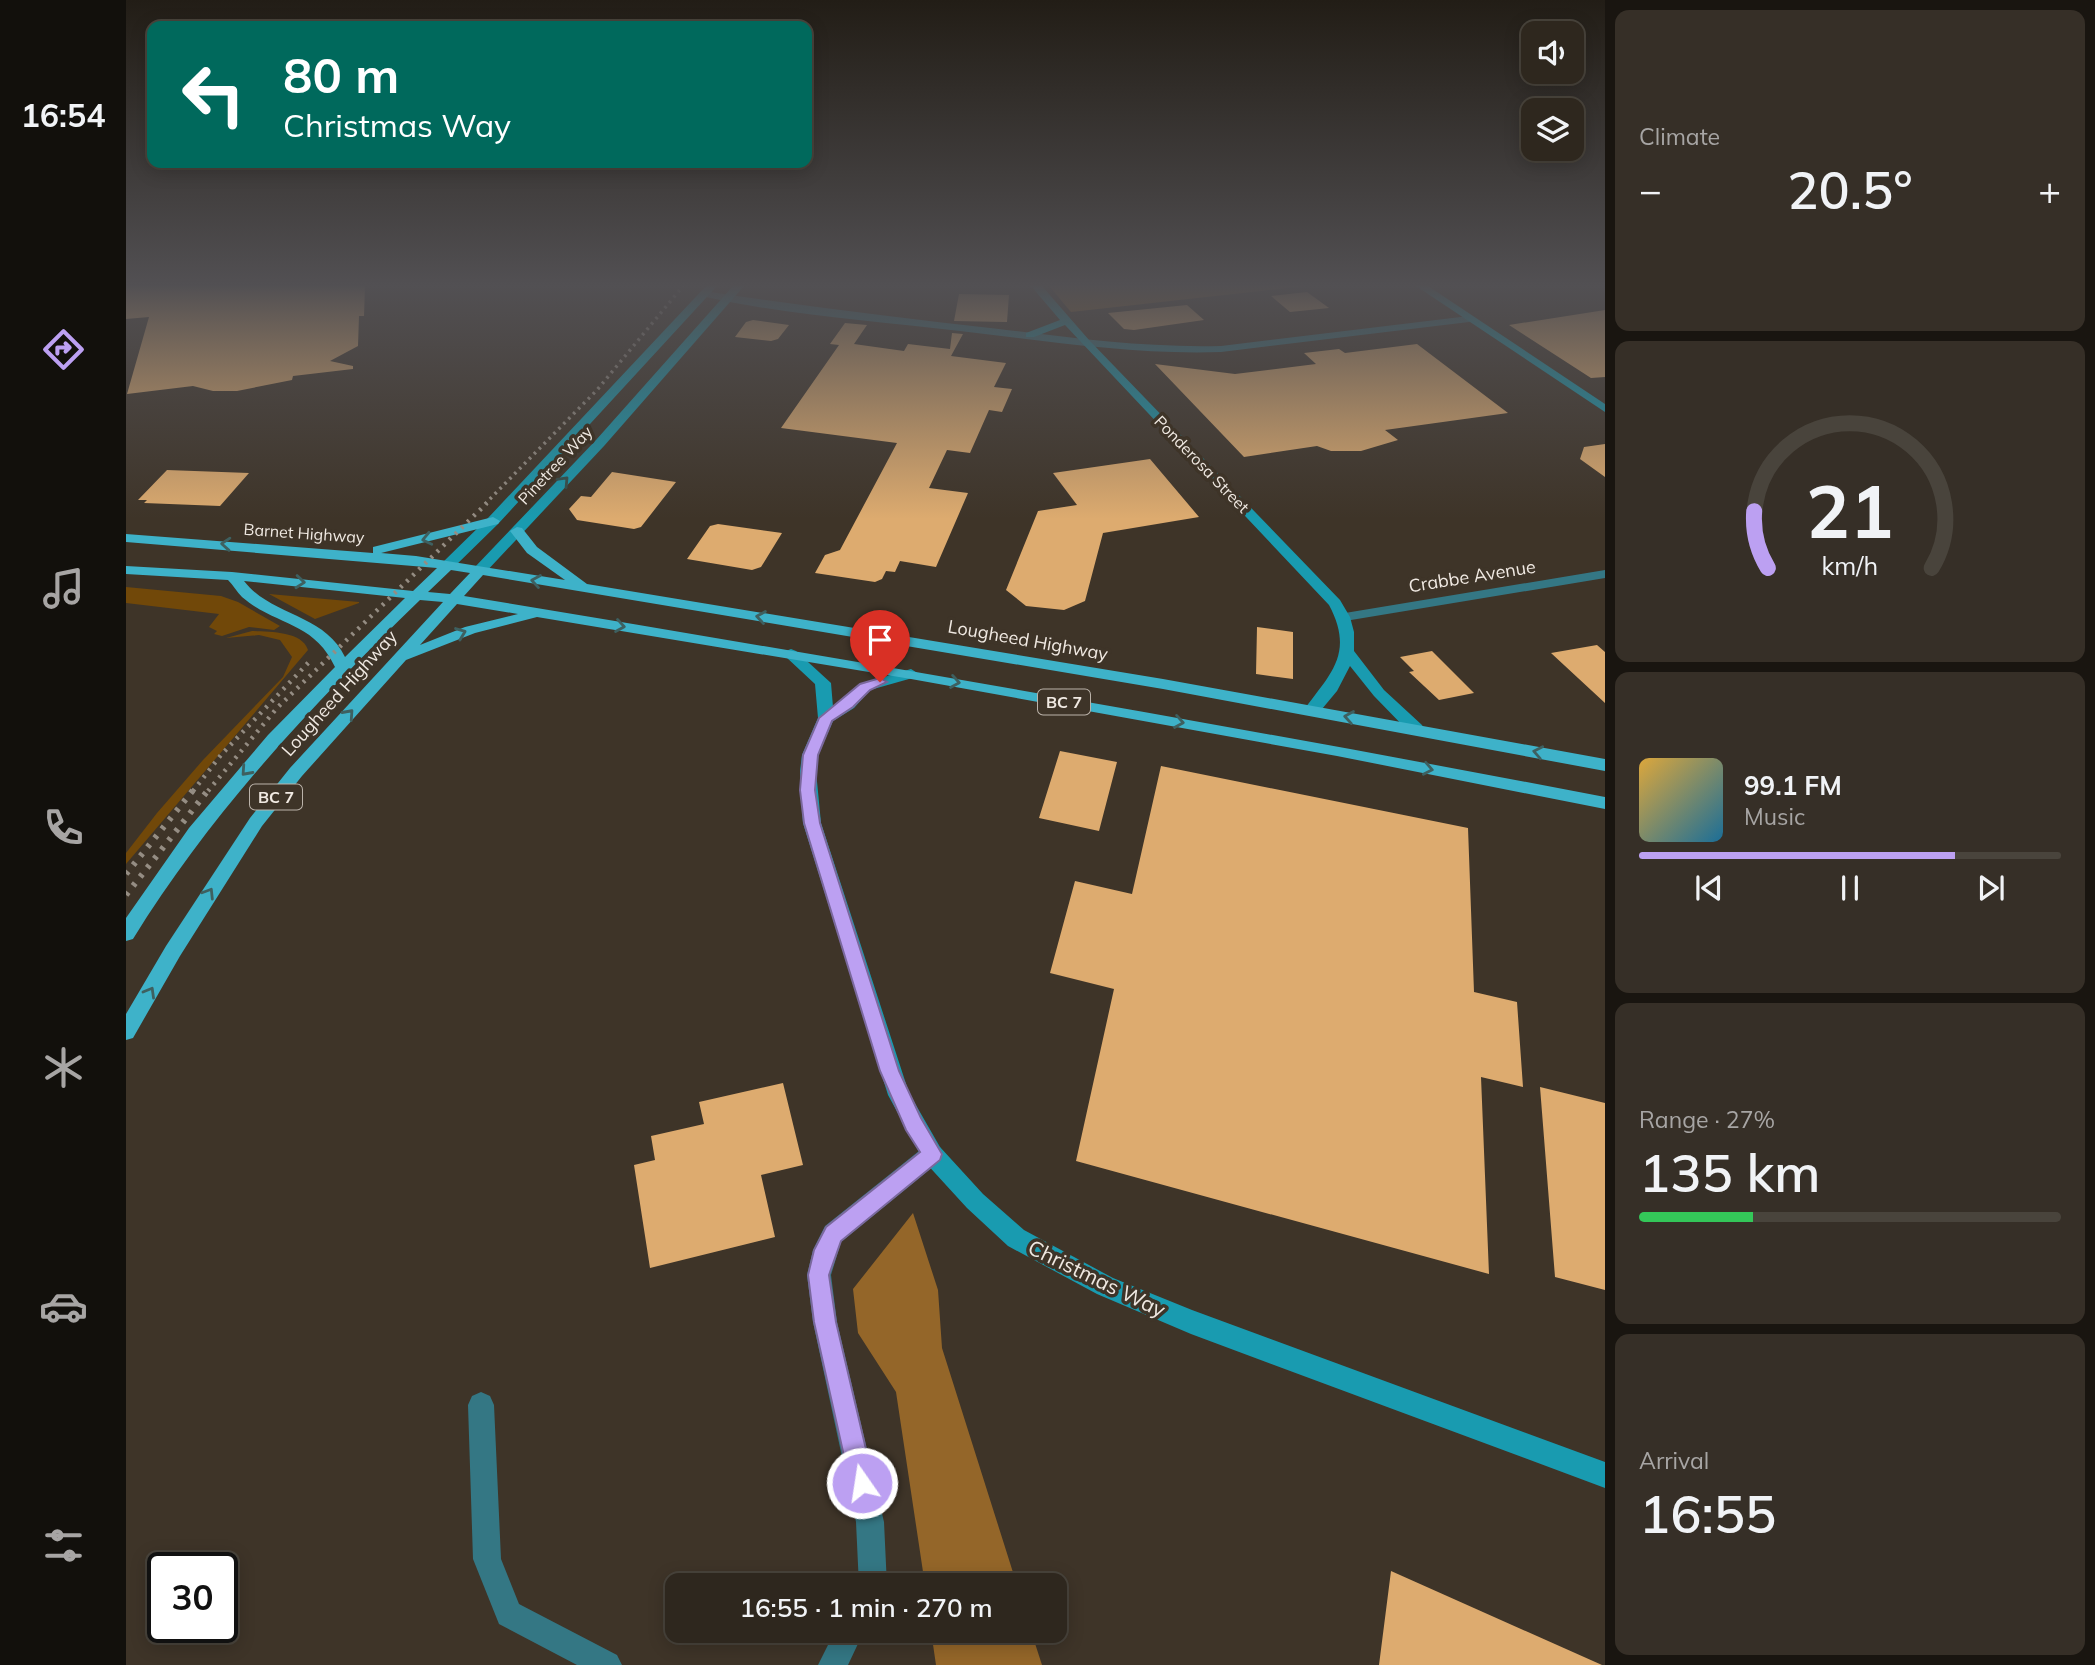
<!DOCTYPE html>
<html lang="en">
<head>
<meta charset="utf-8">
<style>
	body { margin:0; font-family:Mulish,sans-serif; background:#362f27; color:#f1f3f6; height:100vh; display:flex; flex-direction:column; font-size:26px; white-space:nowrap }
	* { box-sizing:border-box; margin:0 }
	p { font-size:23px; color:#a7a5a4 }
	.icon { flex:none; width:38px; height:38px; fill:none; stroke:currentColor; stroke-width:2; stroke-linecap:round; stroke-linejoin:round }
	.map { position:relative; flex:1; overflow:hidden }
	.side { display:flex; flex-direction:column; gap:10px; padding:10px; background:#191510; width:490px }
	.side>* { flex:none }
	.hud { position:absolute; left:21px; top:21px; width:665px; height:147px; border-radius:14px; box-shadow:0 4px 18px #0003,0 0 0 2px #49443c; background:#00695c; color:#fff; overflow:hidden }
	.tools { position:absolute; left:1395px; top:21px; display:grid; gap:14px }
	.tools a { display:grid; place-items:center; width:63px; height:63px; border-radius:14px; background:#2e271e; box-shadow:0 4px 18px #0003,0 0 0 2px #49443c; font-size:35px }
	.speed { position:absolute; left:21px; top:1552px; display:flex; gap:14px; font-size:35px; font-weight:700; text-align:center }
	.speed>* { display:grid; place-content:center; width:91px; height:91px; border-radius:50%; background:#2e271e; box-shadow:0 4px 18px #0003,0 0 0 2px #49443c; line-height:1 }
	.speed .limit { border:4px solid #111; border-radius:10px; background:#fff; color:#111 }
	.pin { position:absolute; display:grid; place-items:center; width:60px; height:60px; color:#fff; margin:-72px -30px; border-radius:50% 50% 50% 0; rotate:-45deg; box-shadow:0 0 7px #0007 }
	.pin .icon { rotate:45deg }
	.me { position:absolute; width:77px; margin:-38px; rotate:347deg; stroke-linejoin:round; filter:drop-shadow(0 0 5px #0008) }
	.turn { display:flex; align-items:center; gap:24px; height:147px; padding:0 21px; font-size:32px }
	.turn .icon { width:91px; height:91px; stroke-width:2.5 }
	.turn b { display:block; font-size:49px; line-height:60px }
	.big { font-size:52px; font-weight:600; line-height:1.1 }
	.side .widget { flex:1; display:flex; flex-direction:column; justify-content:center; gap:10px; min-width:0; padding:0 24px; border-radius:14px; background:#362f27 }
	.side .dial { align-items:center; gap:0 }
	.dial svg { height:182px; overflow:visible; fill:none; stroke:#49443c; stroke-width:7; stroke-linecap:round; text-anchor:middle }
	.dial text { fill:#f1f3f6; stroke:none }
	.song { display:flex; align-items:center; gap:21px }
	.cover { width:84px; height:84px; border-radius:10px; background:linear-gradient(135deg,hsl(40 70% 55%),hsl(200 70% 35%)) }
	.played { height:7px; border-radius:4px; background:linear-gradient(90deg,#bca0f2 75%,#49443c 75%) }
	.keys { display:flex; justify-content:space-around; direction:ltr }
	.heat { display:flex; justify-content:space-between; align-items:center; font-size:38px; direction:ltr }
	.charge { height:10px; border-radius:5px; background:linear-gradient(90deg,#34c759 27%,#49443c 0) }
	.trip { position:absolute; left:539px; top:1573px; width:402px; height:70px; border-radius:14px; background:#2e271e; box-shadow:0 4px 18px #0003,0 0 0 2px #49443c; font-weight:600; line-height:70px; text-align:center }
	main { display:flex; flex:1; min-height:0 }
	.tabs { display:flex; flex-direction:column; width:126px; justify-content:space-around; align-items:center; background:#12100c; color:#a7a5a4 }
	.tabs .icon { width:49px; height:49px }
	.tabs .on { color:#bca0f2 }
	.tabs b { font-size:32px; color:#f1f3f6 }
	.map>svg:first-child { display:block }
	.green { fill:#714809 }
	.forest { fill:#946629 }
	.building { fill:#ddab6f }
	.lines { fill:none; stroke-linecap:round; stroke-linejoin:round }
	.street { fill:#347784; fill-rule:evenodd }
	.secondary { fill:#199bb0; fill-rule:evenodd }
	.primary { fill:#3eb2c9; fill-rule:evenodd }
	.rail-far2 { stroke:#958d83; stroke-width:3.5; stroke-dasharray:2.5 4.5; stroke-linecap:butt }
	.rail-far1 { stroke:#958d83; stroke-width:4.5; stroke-dasharray:2.5 6; stroke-linecap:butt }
	.rail { stroke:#958d83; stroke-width:6; stroke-dasharray:3.5 8; stroke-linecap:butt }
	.oneway { stroke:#354e4a }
	.oneway2 { stroke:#3e6060 }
	.route { fill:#bca0f2; stroke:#7a689d; stroke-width:2 }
	.labels { text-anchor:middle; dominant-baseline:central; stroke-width:7; stroke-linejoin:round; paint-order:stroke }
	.far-street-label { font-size:16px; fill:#f0e9e2; stroke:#3e3428 }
	.shield { fill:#3e3428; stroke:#bbb3aa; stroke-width:2 }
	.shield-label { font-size:16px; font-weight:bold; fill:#f0e9e2 }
	.street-label { font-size:18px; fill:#f0e9e2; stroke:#3e3428 }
	.near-street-label { font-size:21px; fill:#f0e9e2; stroke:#3e3428 }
</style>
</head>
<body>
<main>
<nav class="tabs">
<b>16:54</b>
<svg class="icon on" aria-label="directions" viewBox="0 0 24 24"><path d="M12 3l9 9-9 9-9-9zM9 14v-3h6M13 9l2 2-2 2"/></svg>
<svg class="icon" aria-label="music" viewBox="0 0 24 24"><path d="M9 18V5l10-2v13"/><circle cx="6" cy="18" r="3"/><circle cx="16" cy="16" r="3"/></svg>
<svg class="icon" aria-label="phone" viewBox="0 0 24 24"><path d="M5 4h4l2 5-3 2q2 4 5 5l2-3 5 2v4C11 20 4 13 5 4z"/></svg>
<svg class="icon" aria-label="climate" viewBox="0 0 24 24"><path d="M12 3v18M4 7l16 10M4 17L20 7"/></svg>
<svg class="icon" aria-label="car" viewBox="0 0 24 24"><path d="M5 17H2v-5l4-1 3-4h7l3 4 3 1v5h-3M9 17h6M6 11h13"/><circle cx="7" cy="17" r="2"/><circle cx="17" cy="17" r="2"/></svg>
<svg class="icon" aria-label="filters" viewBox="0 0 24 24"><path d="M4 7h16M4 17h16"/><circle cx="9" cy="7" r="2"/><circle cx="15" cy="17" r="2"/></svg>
</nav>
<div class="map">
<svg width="1479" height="1665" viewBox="0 0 1479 1665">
	<rect width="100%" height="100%" fill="#3e3428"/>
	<path class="green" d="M 0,587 L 95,596 L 112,602 L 154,626 L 148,630 L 123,627 L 96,636 L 88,634 L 91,631 L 83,627 L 93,614 L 0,603 Z
		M 143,594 L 233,602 L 233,603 L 189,619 Z
		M 126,631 C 143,632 176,631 182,650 L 0,864 L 0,853 L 31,813 L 77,760 L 157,677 L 166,657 L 154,640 L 133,635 L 100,638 Z"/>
	<path class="forest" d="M 923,286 L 1179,286 L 945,312 Z
		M 787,1213 L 812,1290 L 816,1348 L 891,1585 L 799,1585 L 770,1392 L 732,1333 L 727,1289 Z
		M 805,1631 L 905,1631 L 916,1665 L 810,1665 Z"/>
	<path class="building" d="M 0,286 L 239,286 L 238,316 L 233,316 L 232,346 L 204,361 L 227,366 L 227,369 L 167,376 L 166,380 L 111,391 L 87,391 L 67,386 L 1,394 L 23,317 L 0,319 Z
		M 1181,292 L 1203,308 L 1164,312 L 1145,296 Z
		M 833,294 L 883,295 L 881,322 L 828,321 Z
		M 1061,305 L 1078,320 L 1008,330 L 998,329 L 982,313 Z
		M 1479,310 L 1479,377 L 1465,378 L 1383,325 Z
		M 627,320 L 663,325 L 652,339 L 645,341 L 609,337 L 620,322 Z
		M 719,323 L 741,325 L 728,344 L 778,351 L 782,344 L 824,349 L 826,333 L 837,334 L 825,356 L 880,363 L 868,387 L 886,389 L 876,412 L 863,410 L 844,453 L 821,450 L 803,488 L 842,493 L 810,567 L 774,561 L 769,572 L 760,571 L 756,579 L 749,582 L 689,573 L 699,555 L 714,550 L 771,443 L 655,428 L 713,345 L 704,344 Z
		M 1291,344 L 1382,413 L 1259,430 L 1272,440 L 1235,451 L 1205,451 L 1191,446 L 1118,457 L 1029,364 L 1109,374 L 1190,364 L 1178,353 L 1213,349 L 1219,353 Z
		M 1479,444 L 1479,477 L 1454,459 L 1458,447 Z
		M 1024,459 L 1073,517 L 977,533 L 959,601 L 938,610 L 900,606 L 880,590 L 912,511 L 951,505 L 927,473 Z
		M 41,470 L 123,473 L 94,506 L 18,503 L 21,500 L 12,500 Z
		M 486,472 L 550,482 L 515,527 L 508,529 L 451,520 L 443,509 L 455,496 L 465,497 Z
		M 592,524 L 656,533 L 635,567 L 626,570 L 561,559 L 584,526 Z
		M 1131,627 L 1167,632 L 1167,679 L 1130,674 Z
		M 1471,645 L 1479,652 L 1479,703 L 1425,653 Z
		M 1306,651 L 1348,693 L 1313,700 L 1283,672 L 1288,671 L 1274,657 Z
		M 934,751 L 991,762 L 973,831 L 913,818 Z
		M 1035,766 L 1342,828 L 1348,992 L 1391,1002 L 1397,1087 L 1355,1077 L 1363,1274 L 950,1161 L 988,989 L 924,973 L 949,881 L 1006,894 Z
		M 657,1083 L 677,1165 L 635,1175 L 649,1237 L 524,1268 L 508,1165 L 529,1160 L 525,1136 L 578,1124 L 573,1102 Z
		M 1414,1087 L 1479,1103 L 1479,1290 L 1429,1277 Z
		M 1265,1571 L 1476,1665 L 1253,1665 Z"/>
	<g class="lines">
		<path class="street" d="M 578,291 C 676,306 774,318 873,329 C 947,338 1021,348 1095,346 L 1343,316 L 1348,319 L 1343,322 L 1095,352 C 1008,355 921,341 834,331 C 748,321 660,315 575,296 L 575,292 Z
			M 1479,570 L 1479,578 L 1219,621 L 1212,617 L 1219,613 Z
			M 806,1144 L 814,1147 L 817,1154 L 814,1161 L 715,1242 L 705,1275 L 711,1322 L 758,1522 L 761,1586 L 733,1586 L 730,1522 L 687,1322 L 681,1275 L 687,1250 L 699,1226 L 798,1147 Z
			M 355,1392 L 364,1396 L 368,1405 L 375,1559 L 393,1604 L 491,1655 L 496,1665 L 451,1665 L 373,1624 L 347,1559 L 342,1405 L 346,1396 Z
			M 709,1631 L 738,1631 L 722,1665 L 692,1665 Z"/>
		<path class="secondary" d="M 580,286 L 591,286 L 372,524 L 326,569 L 316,569 L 316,563 L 362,518 Z
			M 607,286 L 618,286 L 478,446 L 358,574 L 348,574 L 348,568 L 470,440 Z
			M 905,286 L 916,286 L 963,340 L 1214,600 L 1224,617 L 1228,632 L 1228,651 L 1258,690 L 1296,725 L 1298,729 L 1296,733 L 1284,733 L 1248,696 L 1224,666 L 1211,691 L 1191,715 L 1179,715 L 1177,711 C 1204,674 1229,654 1203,605 L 939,325 L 908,337 L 900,337 L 900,333 L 934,320 Z
			M 1290,286 L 1302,286 L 1479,404 L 1479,412 Z
			M 665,649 L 670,651 L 705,683 L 707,707 L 734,684 L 785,669 L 793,674 L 790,677 L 744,690 L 728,708 L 707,721 L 692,755 L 690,771 L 695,823 L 783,1093 L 814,1147 L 857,1194 L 898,1230 L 987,1278 L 1066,1310 L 1479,1462 L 1479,1488 L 1065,1334 L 971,1294 L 882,1246 L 841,1208 L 798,1161 L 762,1095 L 677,823 L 674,771 L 676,755 L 692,718 L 689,684 L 660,657 L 658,654 L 660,651 Z"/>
		<path class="primary" d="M 367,517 L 374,521 L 372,524 L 255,553 L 290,556 L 439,580 L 401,553 L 384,531 L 391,527 L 396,528 L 411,547 L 461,584 L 1037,679 L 1479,759 L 1479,771 L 1037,689 L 357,575 L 338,596 C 719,659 1099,724 1479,797 L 1479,809 L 1211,756 L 785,679 L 411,617 L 349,633 L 280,660 L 176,776 L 136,826 L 54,956 L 7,1038 L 0,1040 L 0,1014 L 40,946 L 124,818 L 164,768 L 317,602 L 294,600 C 186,705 87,810 7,939 L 0,941 L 0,918 L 63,828 L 142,735 L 209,667 C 188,621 150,626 116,597 C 111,592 107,585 102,580 L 0,574 L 0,566 L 106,572 L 287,591 L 311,568 L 0,542 L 0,534 L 247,553 L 247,547 ZM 325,570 L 344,573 L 324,594 L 302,592 ZM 118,581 L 279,598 L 219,657 C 199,614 145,616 118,581 ZM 331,604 L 392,614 L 339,627 L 294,645 Z"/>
		<path class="rail-far2" d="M 359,504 L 471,390 L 557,286"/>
		<path class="rail-far1" d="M 67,791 L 95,755 L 183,662
			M 82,791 L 151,708 L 361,503"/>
		<path class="rail" d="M 0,874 L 68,789
			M 0,895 L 83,789"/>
	</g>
	<defs><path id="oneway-chevron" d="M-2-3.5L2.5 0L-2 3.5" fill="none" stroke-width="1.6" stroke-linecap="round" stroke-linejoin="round" transform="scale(1.75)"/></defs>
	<use class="oneway" href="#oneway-chevron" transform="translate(438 481) rotate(-47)"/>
	<g class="oneway2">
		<use href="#oneway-chevron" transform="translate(301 539) rotate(167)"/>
		<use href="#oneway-chevron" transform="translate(100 544) rotate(-176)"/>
		<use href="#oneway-chevron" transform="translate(410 581) rotate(-171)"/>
		<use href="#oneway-chevron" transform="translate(174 582) rotate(5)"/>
		<use href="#oneway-chevron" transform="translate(635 617) rotate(-171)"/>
		<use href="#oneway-chevron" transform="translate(494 626) rotate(9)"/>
		<use href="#oneway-chevron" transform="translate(335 633) rotate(-21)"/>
		<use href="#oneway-chevron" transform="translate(829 682) rotate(10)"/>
		<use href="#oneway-chevron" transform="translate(223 714) rotate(-48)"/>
		<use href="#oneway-chevron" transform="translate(1223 717) rotate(-170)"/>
		<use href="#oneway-chevron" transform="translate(1053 722) rotate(10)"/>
		<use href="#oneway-chevron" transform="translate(1412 752) rotate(-169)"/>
		<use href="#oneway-chevron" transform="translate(1302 769) rotate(11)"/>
		<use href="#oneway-chevron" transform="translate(120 771) rotate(132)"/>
		<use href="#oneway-chevron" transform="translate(83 893) rotate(-58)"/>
		<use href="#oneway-chevron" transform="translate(24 992) rotate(-60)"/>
	</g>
	<linearGradient id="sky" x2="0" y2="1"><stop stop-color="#221d16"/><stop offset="0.55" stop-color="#525053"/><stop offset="1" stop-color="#525053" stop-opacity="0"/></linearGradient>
	<rect width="1479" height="519" fill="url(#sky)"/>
	<path class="route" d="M 754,678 L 761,682 L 744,690 L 727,707 L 706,721 L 692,755 L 689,790 L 694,823 L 773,1071 L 795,1118 L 816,1154 L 814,1160 L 715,1241 L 703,1275 L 710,1322 L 748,1483 L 744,1492 L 736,1495 L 727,1492 L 724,1483 L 688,1322 L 682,1275 L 688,1250 L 700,1227 L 794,1152 L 780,1130 L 754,1071 L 678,823 L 674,790 L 677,755 L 693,718 L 734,684 Z"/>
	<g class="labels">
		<g class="far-street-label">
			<text transform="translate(1076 464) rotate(46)">Ponderosa Street</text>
			<text transform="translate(429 465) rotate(-47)">Pinetree Way</text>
			<text transform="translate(178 533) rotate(4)">Barnet Highway</text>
		</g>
		<g class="shield">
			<rect x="912" y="689.5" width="52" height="25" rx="5"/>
			<rect x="124" y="784.5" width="52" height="25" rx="5"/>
		</g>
		<g class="shield-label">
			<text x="938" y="702">BC 7</text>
			<text x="150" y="797">BC 7</text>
		</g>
		<g class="street-label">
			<text transform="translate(1346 576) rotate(-9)">Crabbe Avenue</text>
			<text transform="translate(902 640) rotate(10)">Lougheed Highway</text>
			<text transform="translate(213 693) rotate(-48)">Lougheed Highway</text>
		</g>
		<g class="near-street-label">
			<text transform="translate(971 1278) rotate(26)">Christmas Way</text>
		</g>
	</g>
</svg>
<div class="tools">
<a><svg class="icon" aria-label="sound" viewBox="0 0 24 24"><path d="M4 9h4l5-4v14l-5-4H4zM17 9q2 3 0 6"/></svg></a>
<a><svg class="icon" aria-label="layers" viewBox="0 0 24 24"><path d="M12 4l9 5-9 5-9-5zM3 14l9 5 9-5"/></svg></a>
</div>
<div class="speed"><div class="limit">30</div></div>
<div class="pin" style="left:754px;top:682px;background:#d93025"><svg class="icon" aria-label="arrive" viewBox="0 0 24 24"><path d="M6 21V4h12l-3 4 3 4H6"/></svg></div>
<svg class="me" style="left:736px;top:1483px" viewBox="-20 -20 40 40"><circle r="17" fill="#bca0f2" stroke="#fff" stroke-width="3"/><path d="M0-11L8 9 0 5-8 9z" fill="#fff"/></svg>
<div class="trip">16:55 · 1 min · 270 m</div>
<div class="hud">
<div class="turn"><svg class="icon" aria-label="left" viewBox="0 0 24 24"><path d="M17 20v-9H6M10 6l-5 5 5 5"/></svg><div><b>80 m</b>Christmas Way</div></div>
</div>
</div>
<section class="side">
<div class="widget"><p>Climate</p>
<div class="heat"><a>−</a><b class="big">20.5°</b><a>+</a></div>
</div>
<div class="widget dial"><svg viewBox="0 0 100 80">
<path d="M14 69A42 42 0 1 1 86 69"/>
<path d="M14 69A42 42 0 0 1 8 44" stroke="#bca0f2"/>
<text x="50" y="56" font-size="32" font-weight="700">21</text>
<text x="50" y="72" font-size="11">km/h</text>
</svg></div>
<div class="widget">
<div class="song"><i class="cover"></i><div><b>99.1 FM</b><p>Music</p></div></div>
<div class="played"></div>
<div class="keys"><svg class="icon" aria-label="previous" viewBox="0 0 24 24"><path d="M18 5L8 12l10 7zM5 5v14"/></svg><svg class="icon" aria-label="pause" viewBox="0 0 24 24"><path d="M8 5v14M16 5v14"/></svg><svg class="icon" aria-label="next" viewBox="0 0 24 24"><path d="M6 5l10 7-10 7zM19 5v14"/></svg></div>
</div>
<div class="widget"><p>Range · 27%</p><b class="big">135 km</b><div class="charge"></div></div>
<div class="widget"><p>Arrival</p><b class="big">16:55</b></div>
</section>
</main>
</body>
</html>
